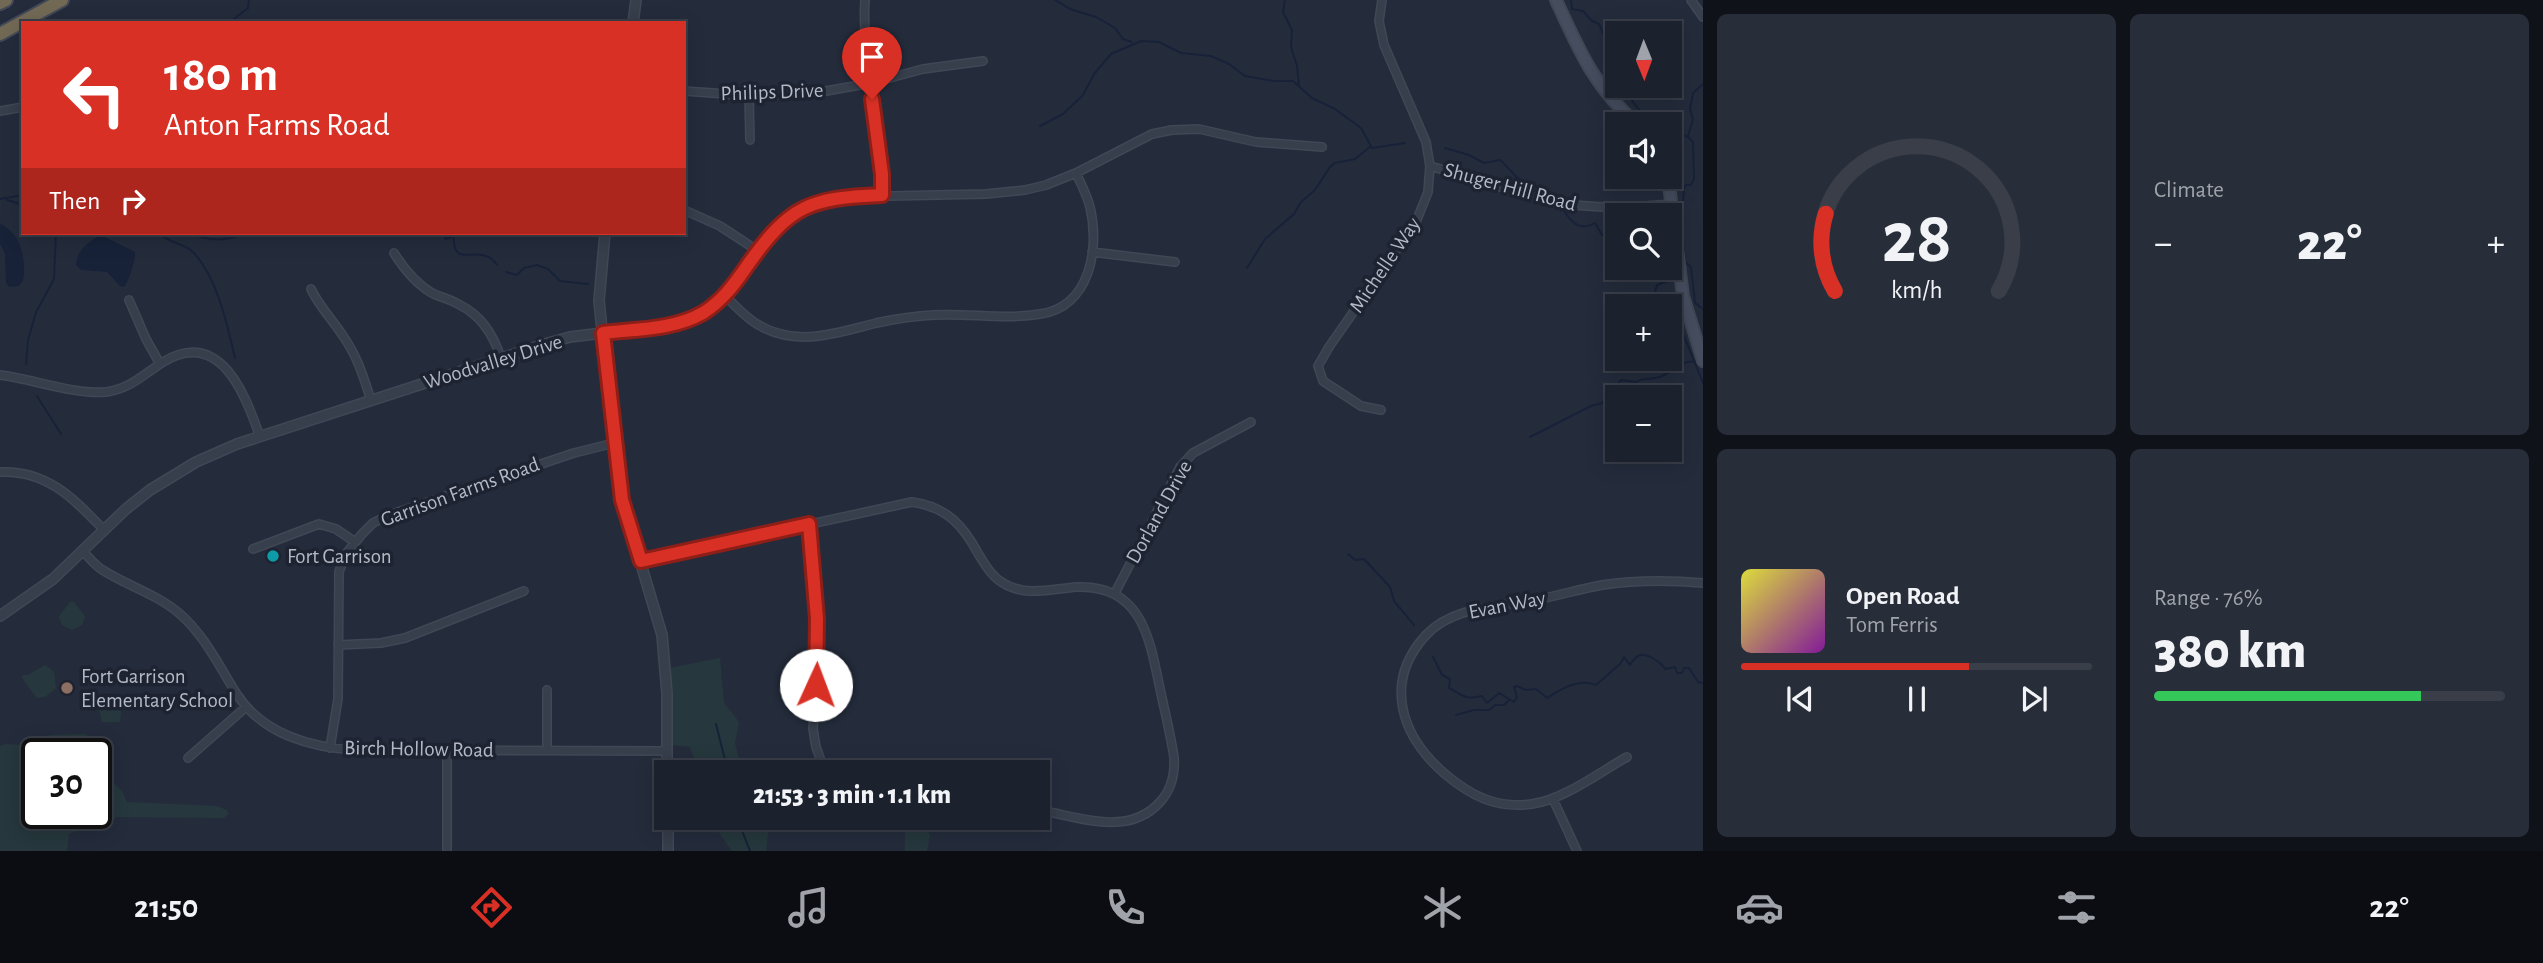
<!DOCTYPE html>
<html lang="en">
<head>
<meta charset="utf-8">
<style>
	body { margin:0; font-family:"Alegreya Sans",sans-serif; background:#282e39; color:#f1f3f6; height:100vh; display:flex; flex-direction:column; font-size:26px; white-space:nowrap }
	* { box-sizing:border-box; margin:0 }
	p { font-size:23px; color:#a0a3aa }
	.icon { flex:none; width:38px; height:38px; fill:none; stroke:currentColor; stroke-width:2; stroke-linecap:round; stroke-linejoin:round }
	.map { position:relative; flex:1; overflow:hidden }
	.side { display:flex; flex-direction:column; gap:14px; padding:14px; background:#0f1219; width:840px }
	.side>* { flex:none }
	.top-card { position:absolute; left:21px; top:21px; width:665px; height:214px; border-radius:0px; box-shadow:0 4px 18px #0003,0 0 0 2px #393e49; background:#d93025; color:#fff; overflow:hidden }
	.needle { width:46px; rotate:179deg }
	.controls { position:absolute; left:1605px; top:21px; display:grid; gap:14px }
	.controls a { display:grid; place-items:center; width:77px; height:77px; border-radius:0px; background:#1b212d; box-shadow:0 4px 18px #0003,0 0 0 2px #393e49; font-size:35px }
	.speed { position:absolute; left:21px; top:738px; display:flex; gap:14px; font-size:35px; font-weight:700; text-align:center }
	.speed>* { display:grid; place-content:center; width:91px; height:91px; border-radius:50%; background:#1b212d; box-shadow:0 4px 18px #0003,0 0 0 2px #393e49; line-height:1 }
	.speed .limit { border:4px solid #111; border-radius:10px; background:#fff; color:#111 }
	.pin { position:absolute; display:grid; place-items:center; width:60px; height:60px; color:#fff; margin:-72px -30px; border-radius:50% 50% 50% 0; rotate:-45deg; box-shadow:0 0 7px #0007 }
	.pin .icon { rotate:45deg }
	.me { position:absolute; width:77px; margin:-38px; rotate:2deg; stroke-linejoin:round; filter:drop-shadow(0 0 5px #0008) }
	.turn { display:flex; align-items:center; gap:24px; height:147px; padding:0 28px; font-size:32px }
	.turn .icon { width:91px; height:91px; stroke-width:2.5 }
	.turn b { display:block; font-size:49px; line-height:60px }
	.then { display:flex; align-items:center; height:66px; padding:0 28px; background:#0003; gap:14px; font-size:26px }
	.big { font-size:52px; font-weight:800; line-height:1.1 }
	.side .tile { flex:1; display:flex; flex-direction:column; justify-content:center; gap:10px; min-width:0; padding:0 24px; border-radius:10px; background:#282e39 }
	.side .dial { align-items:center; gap:0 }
	.dial svg { height:182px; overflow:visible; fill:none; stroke:#393e49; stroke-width:7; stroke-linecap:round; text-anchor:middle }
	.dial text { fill:#f1f3f6; stroke:none }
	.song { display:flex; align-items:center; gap:21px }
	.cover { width:84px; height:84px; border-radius:10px; background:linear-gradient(135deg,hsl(60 70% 55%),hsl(290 70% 35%)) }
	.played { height:7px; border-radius:4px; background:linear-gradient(90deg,#d93025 65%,#393e49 65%) }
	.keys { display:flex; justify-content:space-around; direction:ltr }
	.heat { display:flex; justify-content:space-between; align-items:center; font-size:38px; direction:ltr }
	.charge { height:10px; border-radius:5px; background:linear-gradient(90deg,#34c759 76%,#393e49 0) }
	.side .tiles { flex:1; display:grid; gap:14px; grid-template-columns:repeat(2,1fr) }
	.trip { position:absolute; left:654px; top:760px; width:396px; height:70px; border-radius:0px; background:#1b212d; box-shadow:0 4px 18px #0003,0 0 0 2px #393e49; font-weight:800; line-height:70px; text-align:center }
	.dock { display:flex; height:112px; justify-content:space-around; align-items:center; background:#0b0d12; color:#a0a3aa }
	.dock .icon { width:49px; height:49px }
	.dock .selected { color:#d93025 }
	.dock b { font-size:32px; color:#f1f3f6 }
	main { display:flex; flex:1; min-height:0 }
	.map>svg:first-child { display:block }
	.green { fill:#26383d }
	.water { fill:#172239 }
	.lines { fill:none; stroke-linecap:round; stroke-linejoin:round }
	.stream { stroke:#172239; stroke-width:2 }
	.minor-casing { stroke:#404755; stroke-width:10 }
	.tertiary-casing { stroke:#404755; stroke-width:12 }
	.secondary-casing { stroke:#404755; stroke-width:14 }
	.motorway-casing { stroke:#434957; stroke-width:16 }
	.minor { stroke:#373e4c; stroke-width:7 }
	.tertiary { stroke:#373e4c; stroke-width:9 }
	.secondary { stroke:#454d5f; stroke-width:10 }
	.motorway { stroke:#726955; stroke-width:12 }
	.route-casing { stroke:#8d1f18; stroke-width:18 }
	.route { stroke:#d93025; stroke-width:12 }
	.culture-dot { fill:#0f9aa8; stroke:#1d2331; stroke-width:2.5 }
	.education-dot { fill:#8d6e63; stroke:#1d2331; stroke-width:2.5 }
	.labels { text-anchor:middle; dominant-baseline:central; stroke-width:7; stroke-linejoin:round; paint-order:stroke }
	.street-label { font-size:21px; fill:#b3b9c7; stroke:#1d2331 }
	.poi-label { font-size:21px; fill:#b3b9c7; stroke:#1d2331; text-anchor:start }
</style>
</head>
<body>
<main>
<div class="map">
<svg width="1703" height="851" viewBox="0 0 1703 851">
	<rect width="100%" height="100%" fill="#242c3c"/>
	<path class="green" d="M 70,602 L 74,602 L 85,616 L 82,625 L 72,630 L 62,625 L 59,616 Z
		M 720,658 L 724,703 L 739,722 L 735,743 L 741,768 L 748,772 L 700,772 L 690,748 L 691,747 L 671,745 L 670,668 Z
		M 45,665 L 54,672 L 56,688 L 45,697 L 37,698 L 22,678 L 23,675 L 28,675 Z
		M 107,699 L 122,702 L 120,722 L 102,722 L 99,709 Z
		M 87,734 L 88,754 L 50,754 L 49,735 Z
		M 6,744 L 20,745 L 37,768 L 37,814 L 96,814 L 96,770 L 100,770 L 122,791 L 127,802 L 216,806 L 227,810 L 228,814 L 224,818 L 117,817 L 97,830 L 84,827 L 69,834 L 67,851 L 0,851 L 0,746 Z
		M 714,817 L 770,817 L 766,851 L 732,851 L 717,830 Z
		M 915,820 L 918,824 L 922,823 L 930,835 L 927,851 L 905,851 L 905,828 Z"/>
	<path class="water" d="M 0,223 C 18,234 22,245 24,265 C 24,274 25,280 19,286 L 9,287 L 6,283 L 5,254 L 0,244 Z
		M 101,235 L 135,252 C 136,258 129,282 124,287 L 120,286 L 107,272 L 81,270 L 76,265 C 76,251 89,241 101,235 Z"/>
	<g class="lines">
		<path class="stream" d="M 1055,0 L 1070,9 L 1096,17 L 1115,28 L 1123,39 L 1132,42
			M 1285,0 L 1283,12 L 1292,30 L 1291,47 L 1297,66 L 1299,86
			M 1571,0 L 1572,9 L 1583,11 L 1592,21 L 1599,24 L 1603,33 L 1611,36 L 1617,45
			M 229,23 L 248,8 L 249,0
			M 1629,86 L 1629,97 L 1644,116 L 1656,116 L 1659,124
			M 1040,126 L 1063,114 L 1083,95 L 1094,74 L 1111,54 L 1141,41 L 1159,42 L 1181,53 L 1211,56 L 1229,64 L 1245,76 L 1274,81 L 1293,81 L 1312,98 L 1335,109 L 1361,128 L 1372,148 L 1405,143
			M 1670,130 L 1688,137 L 1693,142 L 1694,179 L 1691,185 L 1686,185 L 1684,188 L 1681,230 L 1685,262 L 1691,267 L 1695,303 L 1703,309
			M 1688,136 L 1693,120 L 1690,109 L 1693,93 L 1703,84
			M 1445,148 L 1469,155 L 1484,163 L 1500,160 C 1508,166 1513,176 1521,180 C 1534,188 1551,188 1561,203
			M 0,199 L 23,195
			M 7,200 L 23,205
			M 1562,208 C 1571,222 1579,232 1595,223 L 1602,235 L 1610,229 L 1617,235
			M 159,233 C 168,243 183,243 192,251 C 217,276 227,324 235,358
			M 192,233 C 207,242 229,241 244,233
			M 271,233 L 278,235 L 284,233
			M 441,233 L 446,239 L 453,236 C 454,240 454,244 455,248 C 461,264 483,244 497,265
			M 1247,268 L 1265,239 L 1294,214 L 1301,202 L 1315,190 L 1330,167 L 1335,163 L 1355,159 L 1371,146
			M 506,272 L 517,275 L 524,268 L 537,265 L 548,269 L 560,281 L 588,284
			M 1658,306 L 1655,292 L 1657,285 L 1672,279 L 1665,268
			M 1670,314 L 1673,318 L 1674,330 L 1684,336 L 1703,383
			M 1700,333 L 1703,342
			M 26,364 L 28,340 L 36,312 L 54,279 L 56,233
			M 37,396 L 61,434
			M 1530,437 L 1591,406 L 1602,403 L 1621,380 L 1636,382 C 1644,377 1650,380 1659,377 C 1674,373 1676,361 1696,361
			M 1348,554 L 1355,560 L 1364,559 L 1390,587 L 1394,601 L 1414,625
			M 1433,657 L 1442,675 L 1450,679 L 1449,688 C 1465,696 1463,700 1482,696 L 1487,703 L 1499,693 L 1514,702 L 1517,697 L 1514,687 L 1517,686 L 1526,690 L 1536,689 L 1547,698 C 1561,689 1578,678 1596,685 L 1621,663 L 1624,657 L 1630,665 C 1630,664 1636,657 1638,656 C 1646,652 1661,662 1665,669 L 1675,667 L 1677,673 L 1682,673 L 1684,668 L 1689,668 L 1698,682 L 1703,683
			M 1456,715 L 1474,710 L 1489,710 L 1495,705 L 1504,705 L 1509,700
			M 716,724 L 728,772
			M 740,817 L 741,828 L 750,851"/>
		<g class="minor-casing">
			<path id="minor" d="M 865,0 C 861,66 883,130 882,195
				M 1691,0 L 1703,17
				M 684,91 L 755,96 L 815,93 L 871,83 L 923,69 L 983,61
				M 749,96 L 750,140
				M 0,111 L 23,107
				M 1430,166 L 1558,204 L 1617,208 L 1673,204
				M 684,210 L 720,226 L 758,251
				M 1092,252 L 1175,262
				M 394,253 C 404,269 415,283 432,293 C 440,297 449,299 458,304 C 481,315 493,334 501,358
				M 311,289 C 320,308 334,321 345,339 C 358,358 364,379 371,400
				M 725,296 C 735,305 745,317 757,324 C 796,348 836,333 876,323 C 895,319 914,316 934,315 C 969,313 1006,320 1040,314 C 1090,307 1100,249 1090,207 C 1087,195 1081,184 1076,173
				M 129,300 L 146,339 L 160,364
				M 603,333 C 635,329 673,330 702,313 C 760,279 761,207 842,197 L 986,194 L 1025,190 L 1046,185 L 1076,173 L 1152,134 L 1172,130 L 1199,129 L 1256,142 L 1322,147
				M 0,375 C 32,379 76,395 106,392 C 130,389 144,374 163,362 C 220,327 246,395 260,437
				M 1381,410 L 1361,406 L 1323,381 L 1318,366 L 1329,347 L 1416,222 L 1428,192 L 1430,166 L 1426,142 L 1384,45 L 1379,21 L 1382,0
				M 0,472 C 47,470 73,498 104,530
				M 809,524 L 817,619 L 817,669 L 813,729 L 816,747 L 825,772
				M 253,549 L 319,524 L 336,529 L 355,542
				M 82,550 C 88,557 94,564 101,569 C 127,586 157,594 180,614 C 205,636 219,666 236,693 C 262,734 311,748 357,750 L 667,751
				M 641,561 L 912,502 C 947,507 963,525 979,555 C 986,566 992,577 1003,583 C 1025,597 1052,589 1076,587 C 1139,584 1149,634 1159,684 C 1164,708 1170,732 1174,757 C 1175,773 1172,789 1160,802 C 1128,838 1078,816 1038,810
				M 1115,593 L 1180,467 L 1193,453 L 1251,422
				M 338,645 L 381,643 L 405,638 L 524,591
				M 547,690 L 547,751
				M 330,748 L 338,699 L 339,572 L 345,555 L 362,534 L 373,523 L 389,515 L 574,453 L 614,443
				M 447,750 L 447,851
				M 1627,757 C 1598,773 1565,799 1532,804 C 1497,809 1471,796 1445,774 C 1402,737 1382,683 1426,635 C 1453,606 1498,607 1535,600 C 1557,596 1580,589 1602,585 C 1635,580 1670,580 1703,583
				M 188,758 L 246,707
				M 1553,799 L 1577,851"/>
		</g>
		<g class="tertiary-casing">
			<path id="tertiary" d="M 633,23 L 636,0
				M 605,233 L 599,301 L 614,443 L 622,500 L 662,635 L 667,694 L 667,772
				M 0,616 L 53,579 L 126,509 L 150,490 L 196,462 L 237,444 L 545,344 L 570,337 L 603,333
				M 668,851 L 668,817"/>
		</g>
		<g class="secondary-casing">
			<path id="secondary" d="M 1556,0 C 1579,50 1594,87 1637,124
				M 1668,177 L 1683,296 L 1703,361"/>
		</g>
		<g class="motorway-casing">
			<path id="motorway" d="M 0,3 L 6,0
				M 0,34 L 62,0"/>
		</g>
		<use href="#minor" class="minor"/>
		<use href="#tertiary" class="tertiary"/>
		<use href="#secondary" class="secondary"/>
		<use href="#motorway" class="motorway"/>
	</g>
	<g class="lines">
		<g class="route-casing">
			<path id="route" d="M 816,685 L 817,619 L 809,524 L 641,561 L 622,500 L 603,333 C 636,329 673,330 703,313 C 722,301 734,285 747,266 C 790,205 809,198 882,195 L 882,174 L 872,99"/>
		</g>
		<use href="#route" class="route"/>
	</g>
	<circle class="culture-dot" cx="273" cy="556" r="7"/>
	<circle class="education-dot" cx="67" cy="688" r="7"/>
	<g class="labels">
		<g class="street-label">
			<text transform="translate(772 92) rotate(-2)">Philips Drive</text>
			<text transform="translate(1510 187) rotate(15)">Shuger Hill Road</text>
			<text transform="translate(1385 265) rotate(-56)">Michelle Way</text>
			<text transform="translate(493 362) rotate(-17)">Woodvalley Drive</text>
			<text transform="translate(460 492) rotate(-20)">Garrison Farms Road</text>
			<text transform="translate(1159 512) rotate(-61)">Dorland Drive</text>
			<text transform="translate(1507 605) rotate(-11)">Evan Way</text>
			<text transform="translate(419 749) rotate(1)">Birch Hollow Road</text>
		</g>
		<g class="poi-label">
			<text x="287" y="556">Fort Garrison</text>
			<text x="81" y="676">Fort Garrison<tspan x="81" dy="24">Elementary School</tspan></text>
		</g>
	</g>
</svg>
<div class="controls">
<a><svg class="needle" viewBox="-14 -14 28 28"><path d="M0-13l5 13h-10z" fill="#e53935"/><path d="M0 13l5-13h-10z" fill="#a0a3aa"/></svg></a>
<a><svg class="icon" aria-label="sound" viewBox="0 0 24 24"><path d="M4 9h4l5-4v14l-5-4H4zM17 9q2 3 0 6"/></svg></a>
<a><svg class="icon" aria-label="search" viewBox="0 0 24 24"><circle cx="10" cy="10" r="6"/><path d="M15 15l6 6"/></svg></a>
<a>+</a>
<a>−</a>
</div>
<div class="speed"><div class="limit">30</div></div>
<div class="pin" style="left:872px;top:99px;background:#d93025"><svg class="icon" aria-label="arrive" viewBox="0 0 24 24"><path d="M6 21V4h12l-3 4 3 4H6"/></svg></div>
<svg class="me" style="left:816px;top:685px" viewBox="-20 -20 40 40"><circle r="19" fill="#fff"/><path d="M0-13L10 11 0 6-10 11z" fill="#d93025"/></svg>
<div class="trip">21:53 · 3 min · 1.1 km</div>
<div class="top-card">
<div class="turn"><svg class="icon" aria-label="left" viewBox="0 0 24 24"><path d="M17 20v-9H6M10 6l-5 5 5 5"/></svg><div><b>180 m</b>Anton Farms Road</div></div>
<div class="then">Then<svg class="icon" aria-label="right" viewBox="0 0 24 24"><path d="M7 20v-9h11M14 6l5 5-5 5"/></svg></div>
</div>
</div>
<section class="side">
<div class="tiles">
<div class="tile dial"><svg viewBox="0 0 100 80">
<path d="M14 69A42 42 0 1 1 86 69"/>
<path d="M14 69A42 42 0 0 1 10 35" stroke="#d93025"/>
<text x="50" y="56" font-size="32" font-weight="700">28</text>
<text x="50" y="72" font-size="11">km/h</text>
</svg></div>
<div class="tile"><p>Climate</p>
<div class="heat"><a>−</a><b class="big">22°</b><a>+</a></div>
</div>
<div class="tile">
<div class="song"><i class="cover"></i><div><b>Open Road</b><p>Tom Ferris</p></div></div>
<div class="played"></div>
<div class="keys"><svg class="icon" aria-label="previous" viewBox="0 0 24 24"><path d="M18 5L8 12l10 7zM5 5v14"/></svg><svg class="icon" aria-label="pause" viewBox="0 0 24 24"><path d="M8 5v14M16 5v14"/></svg><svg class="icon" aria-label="next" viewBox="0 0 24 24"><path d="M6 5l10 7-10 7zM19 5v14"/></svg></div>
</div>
<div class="tile"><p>Range · 76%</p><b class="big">380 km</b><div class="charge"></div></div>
</div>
</section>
</main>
<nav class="dock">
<b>21:50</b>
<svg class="icon selected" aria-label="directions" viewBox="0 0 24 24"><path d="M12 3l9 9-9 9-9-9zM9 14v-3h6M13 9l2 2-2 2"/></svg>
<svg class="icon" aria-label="music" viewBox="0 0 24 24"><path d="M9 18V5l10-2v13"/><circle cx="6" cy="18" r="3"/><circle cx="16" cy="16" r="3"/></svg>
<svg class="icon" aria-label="phone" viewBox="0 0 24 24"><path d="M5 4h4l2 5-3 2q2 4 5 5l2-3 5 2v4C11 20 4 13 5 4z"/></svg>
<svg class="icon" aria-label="climate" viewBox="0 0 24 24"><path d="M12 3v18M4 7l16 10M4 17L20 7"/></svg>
<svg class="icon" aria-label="car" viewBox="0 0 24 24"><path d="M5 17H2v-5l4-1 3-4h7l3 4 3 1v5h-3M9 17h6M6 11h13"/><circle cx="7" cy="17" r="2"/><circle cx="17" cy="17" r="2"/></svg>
<svg class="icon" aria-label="filters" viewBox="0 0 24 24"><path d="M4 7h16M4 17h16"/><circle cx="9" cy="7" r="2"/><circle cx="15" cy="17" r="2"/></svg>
<b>22°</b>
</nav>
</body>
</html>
